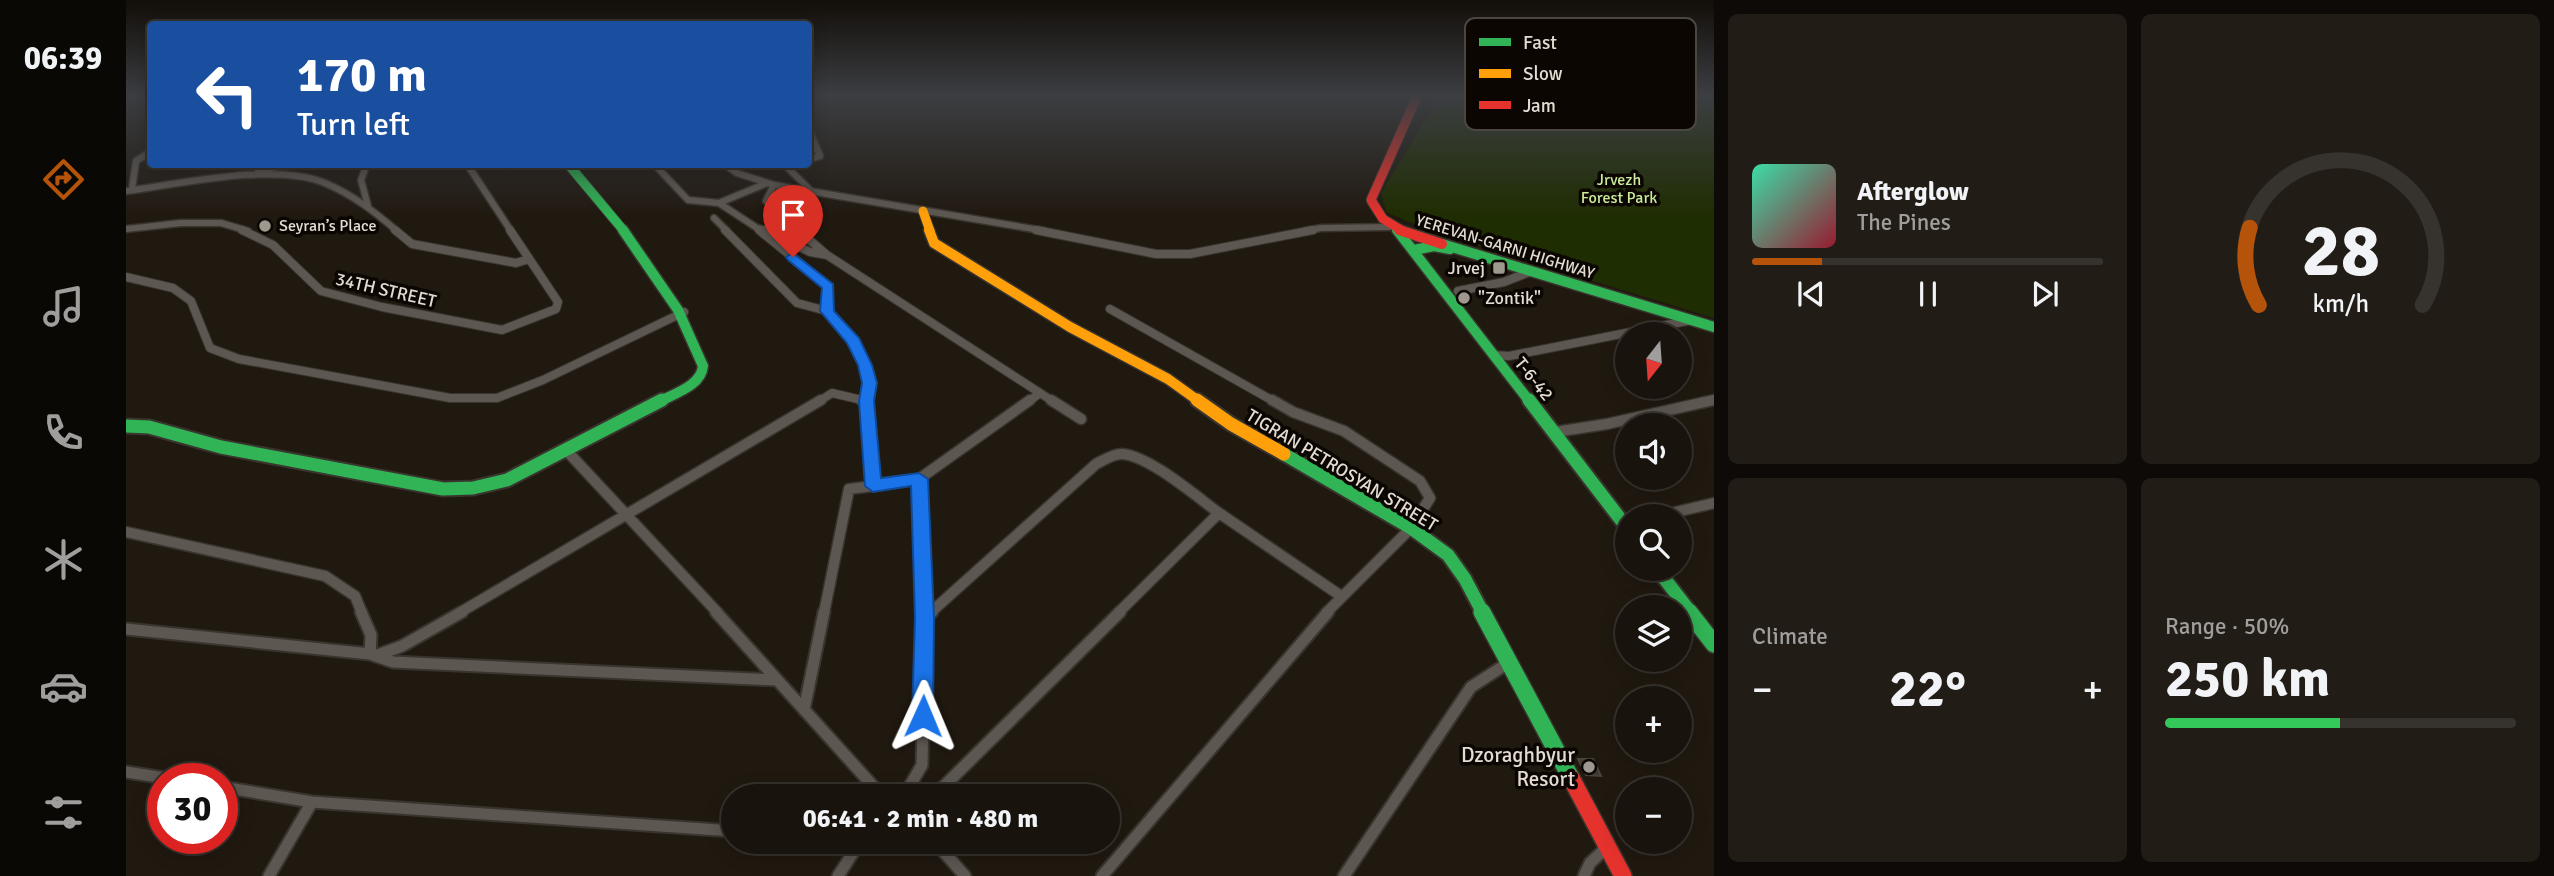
<!DOCTYPE html>
<html lang="en">
<head>
<meta charset="utf-8">
<style>
	body { margin:0; font-family:Signika,sans-serif; background:#211c15; color:#f1f3f6; height:100vh; display:flex; flex-direction:column; font-size:26px; white-space:nowrap }
	* { box-sizing:border-box; margin:0 }
	p { font-size:23px; color:#9f9e9d }
	.icon { flex:none; width:38px; height:38px; fill:none; stroke:currentColor; stroke-width:2; stroke-linecap:round; stroke-linejoin:round }
	.map { position:relative; flex:1; overflow:hidden }
	.side { display:flex; flex-direction:column; gap:14px; padding:14px; background:#0d0a07; width:840px }
	.side>* { flex:none }
	.guide { position:absolute; left:21px; top:21px; width:665px; height:147px; border-radius:7px; box-shadow:0 4px 18px #0003,0 0 0 2px #36322d; background:#1a4fa0; color:#fff; overflow:hidden }
	.needle { width:46px; rotate:197deg }
	.controls { position:absolute; left:1489px; top:322px; display:grid; gap:14px }
	.controls a { display:grid; place-items:center; width:77px; height:77px; border-radius:50%; background:#18130c; box-shadow:0 4px 18px #0003,0 0 0 2px #36322d; font-size:35px }
	.speed { position:absolute; left:21px; top:763px; display:flex; gap:14px; font-size:35px; font-weight:700; text-align:center }
	.speed>* { display:grid; place-content:center; width:91px; height:91px; border-radius:50%; background:#18130c; box-shadow:0 4px 18px #0003,0 0 0 2px #36322d; line-height:1 }
	.speed .limit { border:10px solid #d22; background:#fff; color:#111 }
	.pin { position:absolute; display:grid; place-items:center; width:60px; height:60px; color:#fff; margin:-72px -30px; border-radius:50% 50% 50% 0; rotate:-45deg; box-shadow:0 0 7px #0007 }
	.pin .icon { rotate:45deg }
	.me { position:absolute; width:77px; margin:-38px; rotate:1deg; stroke-linejoin:round; filter:drop-shadow(0 0 5px #0008) }
	.turn { display:flex; align-items:center; gap:24px; height:147px; padding:0 35px; font-size:32px }
	.turn .icon { width:91px; height:91px; stroke-width:2.5 }
	.turn b { display:block; font-size:49px; line-height:60px }
	.big { font-size:52px; font-weight:800; line-height:1.1 }
	.side .tile { flex:1; display:flex; flex-direction:column; justify-content:center; gap:10px; min-width:0; padding:0 24px; border-radius:10px; background:#211c15 }
	.side .dial { align-items:center; gap:0 }
	.dial svg { height:182px; overflow:visible; fill:none; stroke:#36322d; stroke-width:7; stroke-linecap:round; text-anchor:middle }
	.dial text { fill:#f1f3f6; stroke:none }
	.song { display:flex; align-items:center; gap:21px }
	.cover { width:84px; height:84px; border-radius:10px; background:linear-gradient(135deg,hsl(160 70% 55%),hsl(350 70% 35%)) }
	.played { height:7px; border-radius:4px; background:linear-gradient(90deg,#b45309 20%,#36322d 20%) }
	.keys { display:flex; justify-content:space-around; direction:ltr }
	.heat { display:flex; justify-content:space-between; align-items:center; font-size:38px; direction:ltr }
	.charge { height:10px; border-radius:5px; background:linear-gradient(90deg,#34c759 50%,#36322d 0) }
	.side .tiles { flex:1; display:grid; gap:14px; grid-template-columns:repeat(2,1fr) }
	.trip { position:absolute; left:595px; top:784px; width:399px; height:70px; border-radius:35px; background:#18130c; box-shadow:0 4px 18px #0003,0 0 0 2px #36322d; font-weight:800; line-height:70px; text-align:center }
	main { display:flex; flex:1; min-height:0 }
	.menu { display:flex; flex-direction:column; width:126px; justify-content:space-around; align-items:center; background:#0a0805; color:#9f9e9d }
	.menu .icon { width:49px; height:49px }
	.menu .current { color:#b45309 }
	.menu b { font-size:32px; color:#f1f3f6 }
	.map>svg:first-child { display:block }
	.green { fill:#1f2d02 }
	.building { fill:#3f372c; stroke:#49433b; stroke-width:2 }
	.lines { fill:none; stroke-linecap:round; stroke-linejoin:round }
	.street-far3-casing { stroke:#39342e; stroke-width:9 }
	.street-far2-casing { stroke:#39342e; stroke-width:10 }
	.street-far1-casing { stroke:#39342e; stroke-width:13 }
	.street-casing { stroke:#39342e; stroke-width:15 }
	.fast-far3-casing { stroke:#39342e; stroke-width:11 }
	.fast-far2-casing { stroke:#39342e; stroke-width:13 }
	.fast-far1-casing { stroke:#39342e; stroke-width:17 }
	.fast-casing { stroke:#39342e; stroke-width:20 }
	.slow-far2-casing { stroke:#39342e; stroke-width:11 }
	.slow-far1-casing { stroke:#39342e; stroke-width:13 }
	.slow-casing { stroke:#39342e; stroke-width:17 }
	.jam-far2-casing { stroke:#39342e; stroke-width:11 }
	.jam-far1-casing { stroke:#39342e; stroke-width:13 }
	.jam-casing { stroke:#39342e; stroke-width:20 }
	.street-far3 { stroke:#5d5751; stroke-width:6 }
	.street-far2 { stroke:#5d5751; stroke-width:8 }
	.street-far1 { stroke:#5d5751; stroke-width:10 }
	.street { stroke:#5d5751; stroke-width:11 }
	.fast-far3 { stroke:#30b455; stroke-width:9 }
	.fast-far2 { stroke:#30b455; stroke-width:10 }
	.fast-far1 { stroke:#30b455; stroke-width:13 }
	.fast { stroke:#30b455; stroke-width:17 }
	.slow-far2 { stroke:#ff9f0a; stroke-width:9 }
	.slow-far1 { stroke:#ff9f0a; stroke-width:10 }
	.slow { stroke:#ff9f0a; stroke-width:13 }
	.jam-far2 { stroke:#e5322d; stroke-width:9 }
	.jam-far1 { stroke:#e5322d; stroke-width:10 }
	.jam { stroke:#e5322d; stroke-width:17 }
	.route { fill:#1a73e8; stroke:#114b97; stroke-width:2 }
	.poi-dot { fill:#9f988e; stroke:#0b0602; stroke-width:2.5 }
	.labels { text-anchor:middle; dominant-baseline:central; stroke-width:7; stroke-linejoin:round; paint-order:stroke }
	.far-park-label { font-size:16px; fill:#c9eb9a; stroke:#0b0602 }
	.far-poi-label { font-size:16px; fill:#e4dcd2; stroke:#0b0602; text-anchor:start }
	.far-street-label { font-size:16px; fill:#e4dcd2; stroke:#0b0602 }
	.poi-label { font-size:18px; fill:#e4dcd2; stroke:#0b0602; text-anchor:end }
	.street-label { font-size:18px; fill:#e4dcd2; stroke:#0b0602 }
	.near-poi-label { font-size:21px; fill:#e4dcd2; stroke:#0b0602; text-anchor:end }
	.key { fill:#0b0602; stroke:#4c4640; stroke-width:2 }
	.key-label { font-size:19px; fill:#e4dcd2 }
</style>
</head>
<body>
<main>
<nav class="menu">
<b>06:39</b>
<svg class="icon current" aria-label="directions" viewBox="0 0 24 24"><path d="M12 3l9 9-9 9-9-9zM9 14v-3h6M13 9l2 2-2 2"/></svg>
<svg class="icon" aria-label="music" viewBox="0 0 24 24"><path d="M9 18V5l10-2v13"/><circle cx="6" cy="18" r="3"/><circle cx="16" cy="16" r="3"/></svg>
<svg class="icon" aria-label="phone" viewBox="0 0 24 24"><path d="M5 4h4l2 5-3 2q2 4 5 5l2-3 5 2v4C11 20 4 13 5 4z"/></svg>
<svg class="icon" aria-label="climate" viewBox="0 0 24 24"><path d="M12 3v18M4 7l16 10M4 17L20 7"/></svg>
<svg class="icon" aria-label="car" viewBox="0 0 24 24"><path d="M5 17H2v-5l4-1 3-4h7l3 4 3 1v5h-3M9 17h6M6 11h13"/><circle cx="7" cy="17" r="2"/><circle cx="17" cy="17" r="2"/></svg>
<svg class="icon" aria-label="filters" viewBox="0 0 24 24"><path d="M4 7h16M4 17h16"/><circle cx="9" cy="7" r="2"/><circle cx="15" cy="17" r="2"/></svg>
</nav>
<div class="map">
<svg width="1588" height="876" viewBox="0 0 1588 876">
	<rect width="100%" height="100%" fill="#201910"/>
	<path class="green" d="M 1325,94 L 1588,94 L 1588,318 L 1306,232 L 1260,212 L 1255,193 L 1314,96 Z"/>
	<path class="building" d="M 1452,759 L 1467,759 L 1475,776 L 1460,775 Z"/>
	<g class="lines">
		<g class="street-far3-casing">
			<path id="street-far3" d="M 682,128 L 694,156 L 682,160
				M 241,164 L 235,180 L 242,206
				M 341,164 L 385,231
				M 528,164 L 562,200 L 593,203
				M 598,164 L 611,173 L 648,185 L 919,231
				M 668,164 L 661,167 L 684,190
				M 132,171 L 165,164
				M 648,185 L 640,201 L 674,231
				M 6,189 L 10,161 L 24,152
				M 0,191 C 53,184 150,162 199,183 C 227,195 249,212 271,231
				M 588,218 L 601,231
				M 631,228 L 593,203 L 641,183
				M 0,229 L 55,223 L 95,223 L 122,231
				M 635,231 L 631,228 L 644,231
				M 1178,231 L 1195,228 L 1264,227"/>
		</g>
		<g class="street-far2-casing">
			<path id="street-far2" d="M 116,230 L 147,245 L 195,291 L 256,307 L 376,330 L 430,309 L 432,302 L 384,230
				M 269,230 L 286,244 L 390,263 L 403,259
				M 599,230 L 671,303 L 701,311
				M 633,230 L 703,287 L 701,311 C 727,341 746,360 740,402
				M 638,230 L 684,252 L 701,255
				M 672,230 L 701,255 L 928,402
				M 910,230 L 1030,254 L 1064,254 L 1187,230
				M 0,277 L 47,288 L 65,301 L 84,348 L 113,359 L 324,398 L 371,398 L 417,380 L 558,312
				M 1332,291 L 1378,282 L 1406,271
				M 984,309 L 1149,402
				M 1367,355 L 1383,356 L 1566,320
				M 692,402 L 706,393 L 740,401
				M 902,402 L 914,393
				M 1581,402 L 1588,400"/>
		</g>
		<g class="street-far1-casing">
			<path id="street-far1" d="M 735,400 L 740,401
				M 740,400 L 747,486 L 793,479 L 904,400
				M 925,400 L 955,419
				M 1146,400 L 1167,412 L 1218,431 L 1294,481 L 1304,498 L 1285,528 L 1200,613
				M 1429,432 L 1481,424 L 1588,400
				M 439,449 L 592,613
				M 793,479 L 799,613
				M 1533,516 L 1588,503
				M 0,532 L 199,576 L 229,596 L 236,613
				M 333,613 L 695,400
				M 698,613 L 723,489 L 747,486
				M 804,613 L 970,464 C 978,460 987,454 995,454 C 1021,454 1071,497 1093,513
				M 992,613 L 1093,513 L 1215,596"/>
		</g>
		<g class="street-casing">
			<path id="street" d="M 235,612 L 245,635 L 244,654
				M 590,612 L 756,796
				M 799,618 L 806,612
				M 0,629 L 244,654 L 267,662 L 651,680
				M 249,656 L 276,646 L 336,612
				M 678,710 L 698,612
				M 0,772 L 45,779
				M 96,787 L 186,802 L 607,831
				M 778,796 L 796,765 L 799,612
				M 808,796 L 994,612
				M 809,842 L 839,876
				M 143,876 L 186,802
				M 712,876 L 734,842
				M 976,876 L 1202,612
				M 1218,876 L 1345,687 L 1382,663
				M 1458,876 L 1464,863 L 1480,848"/>
		</g>
		<g class="fast-far3-casing">
			<path id="fast-far3" d="M 442,164 L 498,231
				M 1271,229 L 1273,231"/>
		</g>
		<g class="fast-far2-casing">
			<path id="fast-far2" d="M 497,230 L 552,310 L 577,366 C 575,386 549,393 533,402
				M 1271,230 L 1404,402
				M 1316,244 L 1588,327
				M 1288,250 L 1308,246 L 1324,249"/>
		</g>
		<g class="fast-far1-casing">
			<path id="fast-far1" d="M 1403,400 L 1502,529
				M 0,426 L 23,427 L 95,447 L 317,489 L 347,488 L 381,480 L 536,400
				M 1158,454 L 1285,528 L 1322,555 L 1339,579 L 1357,613
				M 1531,569 L 1565,613"/>
		</g>
		<g class="fast-casing">
			<path id="fast" d="M 1356,612 L 1445,778
				M 1563,612 L 1588,644"/>
		</g>
		<g class="slow-far2-casing">
			<path id="slow-far2" d="M 797,211 L 804,231"/>
		</g>
		<g class="slow-far1-casing">
			<path id="slow-far1" d="M 803,230 L 808,243 L 944,327 L 1042,379 L 1074,402"/>
		</g>
		<g class="slow-casing">
			<path id="slow" d="M 1071,400 L 1105,424 L 1158,454"/>
		</g>
		<g class="jam-far2-casing">
			<path id="jam-far2" d="M 1277,231 L 1257,219 L 1245,200 L 1292,94"/>
		</g>
		<g class="jam-far1-casing">
			<path id="jam-far1" d="M 1273,230 L 1316,244"/>
		</g>
		<g class="jam-casing">
			<path id="jam" d="M 1445,778 L 1497,876"/>
		</g>
		<use href="#street-far3" class="street-far3"/>
		<use href="#street-far2" class="street-far2"/>
		<use href="#street-far1" class="street-far1"/>
		<use href="#street" class="street"/>
		<use href="#fast-far3" class="fast-far3"/>
		<use href="#fast-far2" class="fast-far2"/>
		<use href="#fast-far1" class="fast-far1"/>
		<use href="#fast" class="fast"/>
		<use href="#slow-far2" class="slow-far2"/>
		<use href="#slow-far1" class="slow-far1"/>
		<use href="#slow" class="slow"/>
		<use href="#jam-far2" class="jam-far2"/>
		<use href="#jam-far1" class="jam-far1"/>
		<use href="#jam" class="jam"/>
	</g>
	<linearGradient id="sky" x2="0" y2="1"><stop stop-color="#120e09"/><stop offset="0.44" stop-color="#3c3e42"/><stop offset="1" stop-color="#3c3e42" stop-opacity="0"/></linearGradient>
	<rect width="1588" height="216" fill="url(#sky)"/>
	<path class="route" d="M 667,253 L 707,284 L 708,311 L 733,338 L 746,365 L 751,383 L 748,401 L 755,478 L 793,473 L 802,479 L 808,618 L 807,716 L 804,723 L 797,726 L 789,723 L 786,716 L 789,618 L 785,486 L 747,492 L 739,486 L 733,401 L 736,383 L 732,365 L 721,343 L 694,311 L 696,288 L 662,260 L 660,257 Z"/>
	<g class="poi-dot">
		<circle cx="139" cy="226" r="7"/>
		<rect x="1366" y="261" width="14" height="14" rx="3.5"/>
		<circle cx="1338" cy="298" r="7"/>
		<circle cx="1463" cy="767" r="7"/>
	</g>
	<g class="labels">
		<g class="far-park-label">
			<text x="1493" y="180">Jrvezh<tspan x="1493" dy="18">Forest Park</tspan></text>
		</g>
		<g class="far-poi-label">
			<text x="153" y="226">Seyran’s Place</text>
		</g>
		<g class="far-street-label">
			<text transform="translate(1379 247) rotate(17)">YEREVAN-GARNI HIGHWAY</text>
		</g>
		<g class="poi-label">
			<text x="1359" y="268">Jrvej</text>
			<text x="1352" y="298" text-anchor="start">"Zontik"</text>
		</g>
		<g class="street-label">
			<text transform="translate(260 290) rotate(13)">34TH STREET</text>
			<text transform="translate(1408 379) rotate(51)">T-6-42</text>
			<text transform="translate(1216 470) rotate(31)">TIGRAN PETROSYAN STREET</text>
		</g>
		<g class="near-poi-label">
			<text x="1449" y="755">Dzoraghbyur<tspan x="1449" dy="24">Resort</tspan></text>
		</g>
	</g>
	<rect x="1339" y="18" width="231" height="112" rx="10" class="key"/>
	<rect x="1353" y="38" width="32" height="8" fill="#30b455"/>
	<rect x="1353" y="69" width="32" height="9" fill="#ff9f0a"/>
	<rect x="1353" y="101" width="32" height="8" fill="#e5322d"/>
	<g class="key-label">
		<text x="1397" y="49">Fast</text>
		<text x="1397" y="80">Slow</text>
		<text x="1397" y="112">Jam</text>
	</g>
</svg>
<div class="controls">
<a><svg class="needle" viewBox="-14 -14 28 28"><path d="M0-13l5 13h-10z" fill="#e53935"/><path d="M0 13l5-13h-10z" fill="#9f9e9d"/></svg></a>
<a><svg class="icon" aria-label="sound" viewBox="0 0 24 24"><path d="M4 9h4l5-4v14l-5-4H4zM17 9q2 3 0 6"/></svg></a>
<a><svg class="icon" aria-label="search" viewBox="0 0 24 24"><circle cx="10" cy="10" r="6"/><path d="M15 15l6 6"/></svg></a>
<a><svg class="icon" aria-label="layers" viewBox="0 0 24 24"><path d="M12 4l9 5-9 5-9-5zM3 14l9 5 9-5"/></svg></a>
<a>+</a>
<a>−</a>
</div>
<div class="speed"><div class="limit">30</div></div>
<div class="pin" style="left:667px;top:257px;background:#d93025"><svg class="icon" aria-label="arrive" viewBox="0 0 24 24"><path d="M6 21V4h12l-3 4 3 4H6"/></svg></div>
<svg class="me" style="left:797px;top:716px" viewBox="-20 -20 40 40"><path d="M0-17L14 15 0 8-14 15z" fill="#1a73e8" stroke="#fff" stroke-width="4"/></svg>
<div class="trip">06:41 · 2 min · 480 m</div>
<div class="guide">
<div class="turn"><svg class="icon" aria-label="left" viewBox="0 0 24 24"><path d="M17 20v-9H6M10 6l-5 5 5 5"/></svg><div><b>170 m</b>Turn left</div></div>
</div>
</div>
<section class="side">
<div class="tiles">
<div class="tile">
<div class="song"><i class="cover"></i><div><b>Afterglow</b><p>The Pines</p></div></div>
<div class="played"></div>
<div class="keys"><svg class="icon" aria-label="previous" viewBox="0 0 24 24"><path d="M18 5L8 12l10 7zM5 5v14"/></svg><svg class="icon" aria-label="pause" viewBox="0 0 24 24"><path d="M8 5v14M16 5v14"/></svg><svg class="icon" aria-label="next" viewBox="0 0 24 24"><path d="M6 5l10 7-10 7zM19 5v14"/></svg></div>
</div>
<div class="tile dial"><svg viewBox="0 0 100 80">
<path d="M14 69A42 42 0 1 1 86 69"/>
<path d="M14 69A42 42 0 0 1 10 35" stroke="#b45309"/>
<text x="50" y="56" font-size="32" font-weight="700">28</text>
<text x="50" y="72" font-size="11">km/h</text>
</svg></div>
<div class="tile"><p>Climate</p>
<div class="heat"><a>−</a><b class="big">22°</b><a>+</a></div>
</div>
<div class="tile"><p>Range · 50%</p><b class="big">250 km</b><div class="charge"></div></div>
</div>
</section>
</main>
</body>
</html>
